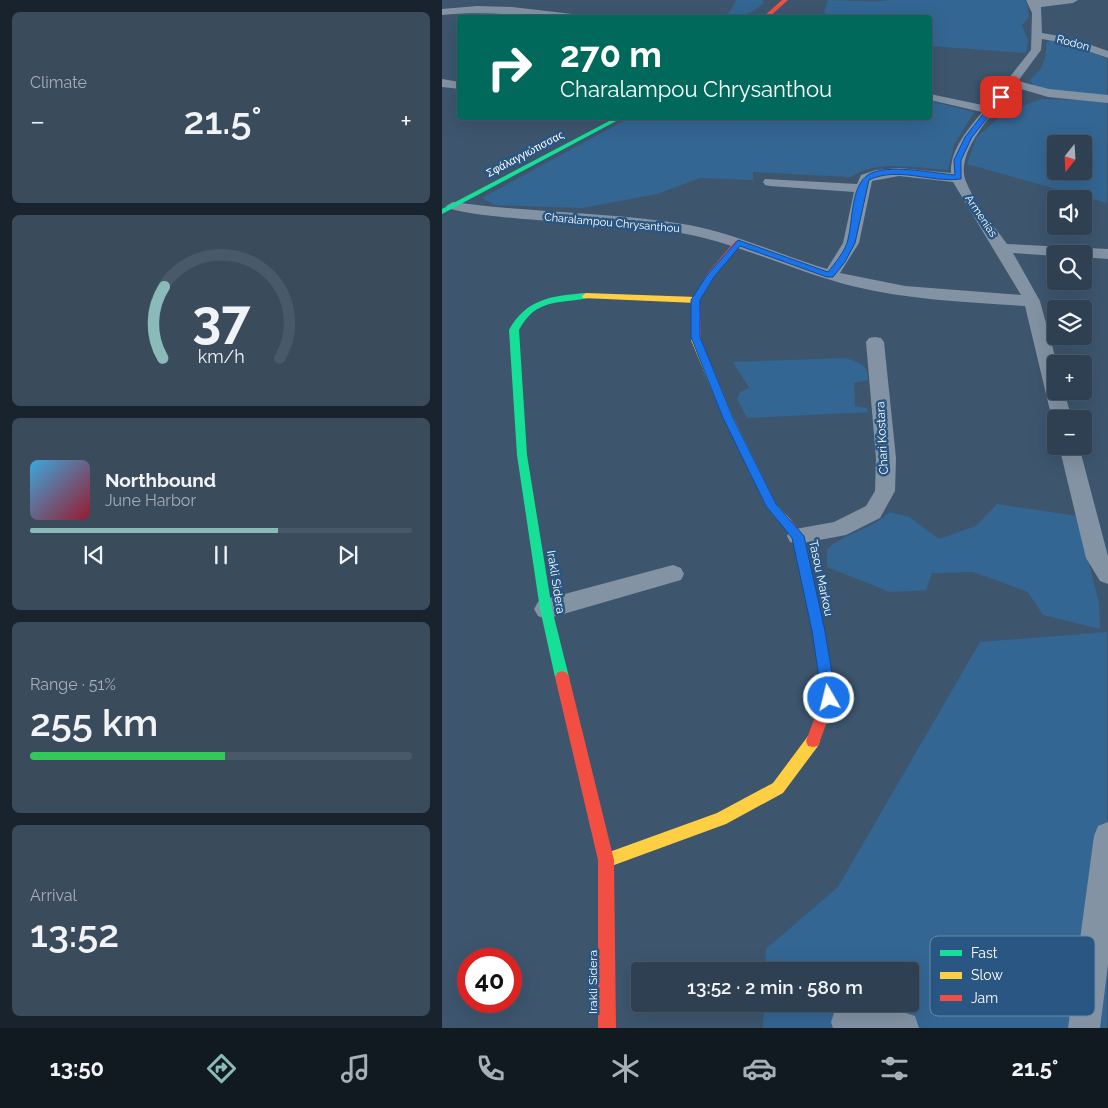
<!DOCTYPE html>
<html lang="en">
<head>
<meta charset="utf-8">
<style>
	body { margin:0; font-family:Raleway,sans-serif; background:#3a4b5c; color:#f1f3f6; height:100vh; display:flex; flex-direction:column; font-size:19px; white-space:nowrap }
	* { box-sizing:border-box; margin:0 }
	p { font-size:16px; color:#a7afb8 }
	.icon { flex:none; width:28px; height:28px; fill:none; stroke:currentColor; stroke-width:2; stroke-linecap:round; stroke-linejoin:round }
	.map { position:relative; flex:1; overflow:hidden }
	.side { display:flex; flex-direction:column; gap:12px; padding:12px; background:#19232d; width:442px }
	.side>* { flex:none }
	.top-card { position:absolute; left:15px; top:15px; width:475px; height:105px; border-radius:5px; box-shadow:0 5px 20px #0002,0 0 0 1px #495969; background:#00695c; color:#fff; overflow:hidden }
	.needle { width:32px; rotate:198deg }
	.buttons { position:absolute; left:605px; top:135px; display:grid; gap:10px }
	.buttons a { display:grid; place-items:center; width:45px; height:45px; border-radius:5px; background:#2e4052; box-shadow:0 5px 20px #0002,0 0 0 1px #495969; font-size:25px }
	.speed { position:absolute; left:15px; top:948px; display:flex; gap:10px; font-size:25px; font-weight:700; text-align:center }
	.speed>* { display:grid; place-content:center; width:65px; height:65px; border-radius:50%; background:#2e4052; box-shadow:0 5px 20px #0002,0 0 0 1px #495969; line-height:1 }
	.speed .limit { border:8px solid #d22; background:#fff; color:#111 }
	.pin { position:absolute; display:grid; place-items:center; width:42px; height:42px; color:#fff; margin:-21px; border-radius:10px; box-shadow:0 2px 8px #0006 }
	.me { position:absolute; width:55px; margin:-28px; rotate:352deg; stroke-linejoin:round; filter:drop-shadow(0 0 4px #0008) }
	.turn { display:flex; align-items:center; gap:18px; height:105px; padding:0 20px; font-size:22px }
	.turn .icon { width:65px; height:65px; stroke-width:2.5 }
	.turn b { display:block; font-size:35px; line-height:42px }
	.big { font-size:38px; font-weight:600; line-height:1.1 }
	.side .widget { flex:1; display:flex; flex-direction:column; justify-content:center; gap:8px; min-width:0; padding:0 18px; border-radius:8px; background:#3a4b5c }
	.side .dial { align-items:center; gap:0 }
	.dial svg { height:130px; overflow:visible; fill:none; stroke:#495969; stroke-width:7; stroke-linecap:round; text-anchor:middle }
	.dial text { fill:#f1f3f6; stroke:none }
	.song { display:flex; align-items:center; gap:15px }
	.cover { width:60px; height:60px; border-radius:8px; background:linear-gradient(135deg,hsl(200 70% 55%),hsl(350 70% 35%)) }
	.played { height:5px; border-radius:2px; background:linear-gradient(90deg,#8bbbb9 65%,#495969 65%) }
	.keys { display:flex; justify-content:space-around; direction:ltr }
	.heat { display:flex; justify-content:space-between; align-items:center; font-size:28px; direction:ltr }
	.charge { height:8px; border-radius:4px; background:linear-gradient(90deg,#34c759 51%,#495969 0) }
	.trip { position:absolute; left:189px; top:962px; width:288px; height:50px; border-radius:5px; background:#2e4052; box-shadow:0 5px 20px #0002,0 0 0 1px #495969; font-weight:600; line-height:50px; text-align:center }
	.menu { display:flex; height:80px; justify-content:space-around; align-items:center; background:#121a21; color:#a7afb8 }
	.menu .icon { width:35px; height:35px }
	.menu .current { color:#8bbbb9 }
	.menu b { font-size:22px; color:#f1f3f6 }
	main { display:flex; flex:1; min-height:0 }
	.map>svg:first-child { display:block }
	.green { fill:#346693; fill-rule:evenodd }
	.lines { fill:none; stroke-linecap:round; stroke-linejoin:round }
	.street { fill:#8393a4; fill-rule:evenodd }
	.fast { fill:#16e098; fill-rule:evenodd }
	.slow { fill:#ffcf43; fill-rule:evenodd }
	.jam { fill:#f24e42; fill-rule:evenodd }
	.route { fill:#1a73e8; stroke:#114b97 }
	.labels { text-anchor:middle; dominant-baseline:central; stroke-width:5; stroke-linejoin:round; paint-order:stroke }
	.far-street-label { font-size:11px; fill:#fff; stroke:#295682 }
	.street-label { font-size:12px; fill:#fff; stroke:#295682 }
	.key { fill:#295682; stroke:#6989a8; stroke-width:1 }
	.key-label { font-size:14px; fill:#fff }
</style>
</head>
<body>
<main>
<section class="side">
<div class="widget"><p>Climate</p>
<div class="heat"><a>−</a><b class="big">21.5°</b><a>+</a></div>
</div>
<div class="widget dial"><svg viewBox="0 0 100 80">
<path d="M14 69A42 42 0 1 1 86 69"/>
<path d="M14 69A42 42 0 0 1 15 25" stroke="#8bbbb9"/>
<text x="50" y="56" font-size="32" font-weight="700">37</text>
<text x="50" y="72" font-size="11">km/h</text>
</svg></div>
<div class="widget">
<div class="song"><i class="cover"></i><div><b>Northbound</b><p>June Harbor</p></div></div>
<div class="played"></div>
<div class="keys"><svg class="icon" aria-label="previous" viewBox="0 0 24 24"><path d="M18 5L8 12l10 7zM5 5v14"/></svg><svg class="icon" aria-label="pause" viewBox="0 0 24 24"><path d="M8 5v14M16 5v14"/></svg><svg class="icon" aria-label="next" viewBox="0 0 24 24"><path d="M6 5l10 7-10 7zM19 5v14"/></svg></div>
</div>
<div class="widget"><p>Range · 51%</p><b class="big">255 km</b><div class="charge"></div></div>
<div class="widget"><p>Arrival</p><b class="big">13:52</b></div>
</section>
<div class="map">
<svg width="666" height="1028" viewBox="0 0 666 1028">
	<rect width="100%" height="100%" fill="#3d566e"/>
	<path class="green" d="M 294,0 L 320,0 L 322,3 C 309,14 298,18 281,17 L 289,10 Z
		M 386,0 C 399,0 436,3 447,0 L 582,0 L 585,4 L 587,17 L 580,25 L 586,40 L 584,53 L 488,46 L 488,18 L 386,17 L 382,12 Z
		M 608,40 L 634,45 L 665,59 L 665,96 L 617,92 L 592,86 L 588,80 C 600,69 605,61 604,44 Z
		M 599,99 L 665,101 L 665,203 L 525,164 L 534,138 L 562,113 ZM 614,144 L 641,144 L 641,171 L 614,171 Z
		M 488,101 L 532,112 L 512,145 L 506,170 C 475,168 435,159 409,177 L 311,172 L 311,180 L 258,178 L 215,194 L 140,208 L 53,205 L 40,198 L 187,118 L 488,118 Z
		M 404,358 C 417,363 426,364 426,380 L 412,383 L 413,406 L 425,408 L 426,412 L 305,418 L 295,399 L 298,392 L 307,388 L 291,362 Z
		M 555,504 L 635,516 L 657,603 L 658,629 L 601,615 L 586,592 L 531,572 L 490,573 L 484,590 L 448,592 L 385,567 L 385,549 C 405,532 427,531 448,512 L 467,517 L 497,539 L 534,526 Z
		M 665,632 L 665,1028 L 321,1028 L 322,1004 L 468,1004 L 468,971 L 323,971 L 324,949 L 396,887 L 538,642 Z"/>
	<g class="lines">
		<path class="street" d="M 584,0 L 636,0 L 631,3 L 599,7 L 600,33 L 629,38 L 666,51 L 666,58 L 623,43 L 600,39 L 599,50 L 576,81 L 607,89 L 666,95 L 666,103 L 606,97 L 572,87 C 555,109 514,150 523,179 C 531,202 551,224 565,244 L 666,249 L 666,259 L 641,257 L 641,254 L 614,254 L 614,256 L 571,253 L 598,301 L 615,364 L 614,391 L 622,391 L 630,419 L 614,419 L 614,424 L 610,419 L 583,306 C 525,302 466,300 410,286 C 361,274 315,252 266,239 C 234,230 201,228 168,225 C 146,223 12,217 4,206 L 11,202 C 89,213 169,212 247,225 C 294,234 338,255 385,269 L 401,243 L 412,192 L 328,186 L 323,185 L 321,182 L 323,179 L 415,184 L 419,175 L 434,170 L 457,168 L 509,173 C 508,149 526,130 540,112 L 488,100 L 488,94 L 545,106 L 589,50 L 590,13 ZM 457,176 L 511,182 L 579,295 L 463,286 L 398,273 L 417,243 L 430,181 Z
			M 35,6 L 70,7 L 139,15 L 144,18 C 95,18 48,10 0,15 L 0,9 Z
			M 0,79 L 18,82 L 18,89 L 0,87 Z
			M 433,337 L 439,338 L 442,342 L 454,458 L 453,491 L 438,518 L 404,535 L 356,544 L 348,542 L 345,536 L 348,530 L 392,522 L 424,506 L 433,491 L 434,458 L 424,342 L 427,338 Z
			M 617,446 L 637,446 L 666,556 L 666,584 L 658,581 L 644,558 Z
			M 231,565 L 239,568 L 242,574 L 239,580 L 104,619 L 96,616 L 92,609 L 96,602 L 104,599 Z
			M 666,822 L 666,965 L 658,1028 L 626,1028 L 652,836 L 656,826 Z
			M 405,1006 L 461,1012 L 473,1016 L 477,1028 L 391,1028 L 389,1022 L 393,1010 Z"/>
		<path class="fast" d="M 173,118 L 180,118 L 0,214 L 0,209 Z
			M 144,293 L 148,296 L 147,298 C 116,304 94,298 77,330 L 85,455 L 110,609 L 127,677 L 125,681 L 120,683 L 115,681 L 113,677 L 98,609 L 75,455 L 67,330 C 85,298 110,296 144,293 Z"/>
		<path class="slow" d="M 144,293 L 254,297 L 258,300 L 254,303 L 141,298 L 140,296 Z
			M 254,337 L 259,340 L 291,417 L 334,504 L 349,520 L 351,523 L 349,526 L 341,526 L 324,506 L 281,417 L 249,340 Z
			M 371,735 L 376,736 L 378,741 L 376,746 L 341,793 L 284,824 L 164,868 L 159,865 L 156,860 L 159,855 L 275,813 L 331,783 L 366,736 Z"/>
		<path class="jam" d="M 340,0 L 346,0 L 326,18 L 320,18 Z
			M 293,241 L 300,243 L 272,277 L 258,300 L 259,340 L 257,342 L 251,342 L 250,300 L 265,274 Z
			M 345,519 L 349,520 L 362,536 L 383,631 L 394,698 L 376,746 L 371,747 L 366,746 L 364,741 L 380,698 L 371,631 L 351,537 L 339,523 L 341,520 Z
			M 120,671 L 125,673 L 127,677 L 172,860 L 174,1028 L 156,1028 L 156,860 L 113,677 L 115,673 Z"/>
	</g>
	<path class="route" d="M 556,95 L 562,97 L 530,137 L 519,160 L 519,179 C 488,183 456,166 427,180 L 413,243 L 403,262 L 391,277 L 385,277 L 298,246 L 272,277 L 258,300 L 258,337 L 291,418 L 334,504 L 362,536 L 383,631 L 394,698 L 392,703 L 387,704 L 382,703 L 380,698 L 370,631 L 350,538 L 324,506 L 281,418 L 249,337 L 249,300 L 265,275 L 296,240 L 386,272 C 393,263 401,254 405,243 C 412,221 407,180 432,172 C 454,165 490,173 513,175 L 512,160 L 523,137 Z"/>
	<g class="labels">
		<g class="far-street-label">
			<text transform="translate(631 43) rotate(15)">Rodon</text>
			<text transform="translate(83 154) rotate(-28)">Σφάλαγγιώτισσας</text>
			<text transform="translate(539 216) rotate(56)">Armenias</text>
			<text transform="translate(170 223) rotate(5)">Charalampou Chrysanthou</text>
		</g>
		<g class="street-label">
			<text transform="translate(440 438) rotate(-93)">Chari Kostara</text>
			<text transform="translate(379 578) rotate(78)">Tasou Markou</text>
			<text transform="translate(114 582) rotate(81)">Irakli Sidera</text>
			<text transform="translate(151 982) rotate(-90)">Irakli Sidera</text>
		</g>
	</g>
	<rect x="488" y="936" width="165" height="80" rx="8" class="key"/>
	<rect x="498" y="950" width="22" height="6" fill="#16e098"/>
	<rect x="498" y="972" width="22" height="7" fill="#ffcf43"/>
	<rect x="498" y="995" width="22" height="6" fill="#f24e42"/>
	<g class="key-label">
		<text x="529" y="958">Fast</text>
		<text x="529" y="980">Slow</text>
		<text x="529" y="1003">Jam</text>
	</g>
</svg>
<div class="buttons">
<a><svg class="needle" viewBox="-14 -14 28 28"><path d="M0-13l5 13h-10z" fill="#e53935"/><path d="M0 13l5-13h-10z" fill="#a7afb8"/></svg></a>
<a><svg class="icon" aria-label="sound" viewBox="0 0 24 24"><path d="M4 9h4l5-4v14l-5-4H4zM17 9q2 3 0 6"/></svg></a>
<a><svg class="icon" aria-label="search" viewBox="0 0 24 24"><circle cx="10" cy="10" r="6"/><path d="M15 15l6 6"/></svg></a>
<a><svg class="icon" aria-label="layers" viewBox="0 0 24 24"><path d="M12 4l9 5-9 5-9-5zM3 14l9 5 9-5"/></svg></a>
<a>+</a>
<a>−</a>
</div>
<div class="speed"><div class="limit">40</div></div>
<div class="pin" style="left:559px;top:97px;background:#d93025"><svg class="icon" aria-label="arrive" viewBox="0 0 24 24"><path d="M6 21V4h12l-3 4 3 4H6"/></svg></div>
<svg class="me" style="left:387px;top:698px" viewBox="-20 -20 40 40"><circle r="17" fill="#1a73e8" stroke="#fff" stroke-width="3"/><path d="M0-11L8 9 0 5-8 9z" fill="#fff"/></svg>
<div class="trip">13:52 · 2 min · 580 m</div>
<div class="top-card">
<div class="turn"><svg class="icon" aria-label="right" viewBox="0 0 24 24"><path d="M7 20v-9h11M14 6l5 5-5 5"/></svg><div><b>270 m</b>Charalampou Chrysanthou</div></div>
</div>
</div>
</main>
<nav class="menu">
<b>13:50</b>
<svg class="icon current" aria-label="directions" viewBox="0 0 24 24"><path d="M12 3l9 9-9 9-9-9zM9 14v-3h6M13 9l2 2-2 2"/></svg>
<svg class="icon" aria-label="music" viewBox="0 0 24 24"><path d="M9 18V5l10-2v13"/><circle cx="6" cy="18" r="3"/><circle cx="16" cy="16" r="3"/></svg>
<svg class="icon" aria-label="phone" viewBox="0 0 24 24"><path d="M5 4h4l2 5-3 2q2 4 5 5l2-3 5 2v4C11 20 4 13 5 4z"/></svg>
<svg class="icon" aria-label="climate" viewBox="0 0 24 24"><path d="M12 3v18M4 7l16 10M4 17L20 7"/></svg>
<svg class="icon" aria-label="car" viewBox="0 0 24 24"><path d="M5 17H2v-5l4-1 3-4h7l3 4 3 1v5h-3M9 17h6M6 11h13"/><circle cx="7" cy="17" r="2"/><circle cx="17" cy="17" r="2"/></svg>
<svg class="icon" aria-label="filters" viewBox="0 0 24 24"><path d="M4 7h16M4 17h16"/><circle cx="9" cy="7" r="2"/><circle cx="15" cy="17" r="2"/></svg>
<b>21.5°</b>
</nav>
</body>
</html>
